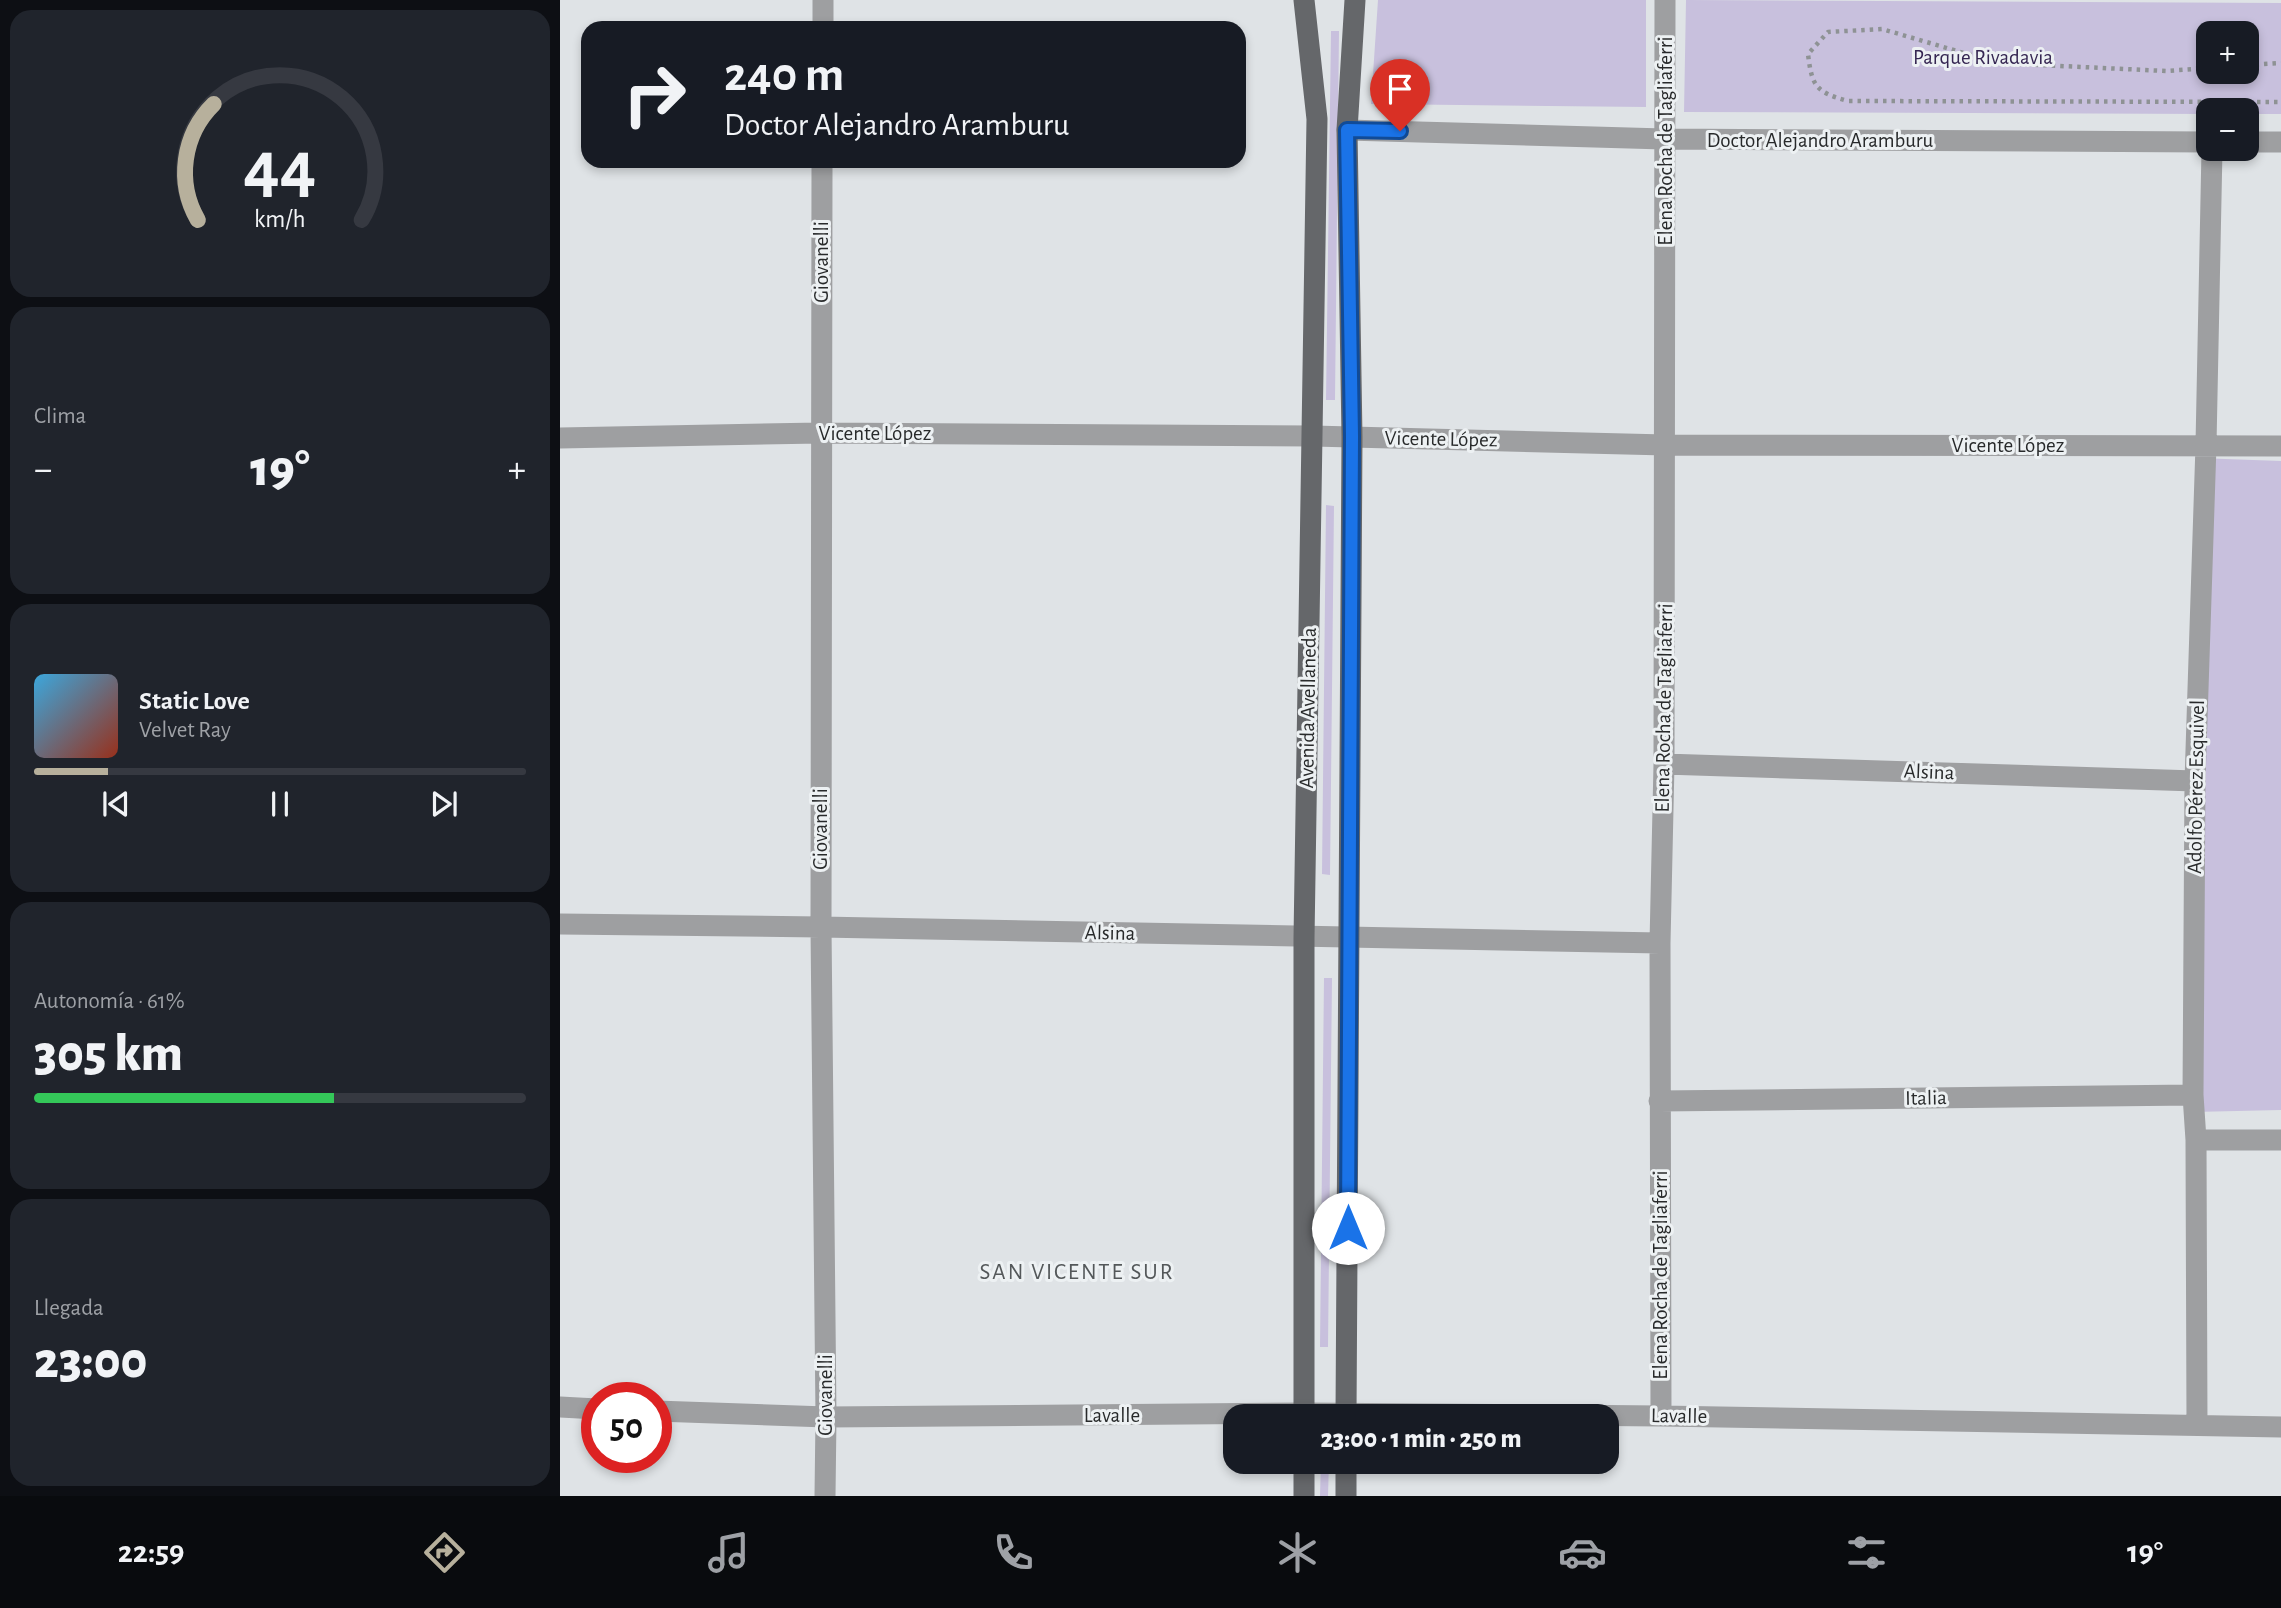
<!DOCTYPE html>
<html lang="es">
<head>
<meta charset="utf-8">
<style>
	body { margin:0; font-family:"Alegreya Sans",sans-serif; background:#20242c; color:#f1f3f6; height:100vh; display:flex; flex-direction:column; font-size:26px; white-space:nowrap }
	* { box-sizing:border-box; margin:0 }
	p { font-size:23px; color:#9ea1a6 }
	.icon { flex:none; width:38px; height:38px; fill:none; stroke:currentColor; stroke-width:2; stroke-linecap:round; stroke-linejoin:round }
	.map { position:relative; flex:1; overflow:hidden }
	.drawer { display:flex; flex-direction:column; gap:10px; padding:10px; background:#0d0f14; width:560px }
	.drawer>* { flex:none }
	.hud { position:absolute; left:21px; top:21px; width:665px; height:147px; border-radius:21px; box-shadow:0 4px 10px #0003; background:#171b24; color:#f1f3f6; overflow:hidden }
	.fabs { position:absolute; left:1636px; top:21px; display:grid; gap:14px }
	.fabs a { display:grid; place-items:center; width:63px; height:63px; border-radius:14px; background:#171b24; box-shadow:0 4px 10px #0003; font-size:35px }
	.speed { position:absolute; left:21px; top:1382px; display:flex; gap:14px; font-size:35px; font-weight:700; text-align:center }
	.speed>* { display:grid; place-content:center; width:91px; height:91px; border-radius:50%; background:#171b24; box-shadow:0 4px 10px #0003; line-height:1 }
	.speed .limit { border:10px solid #d22; background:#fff; color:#111 }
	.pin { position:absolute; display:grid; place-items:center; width:60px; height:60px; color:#fff; margin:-72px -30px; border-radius:50% 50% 50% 0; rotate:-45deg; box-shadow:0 0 7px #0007 }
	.pin .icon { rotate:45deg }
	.me { position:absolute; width:77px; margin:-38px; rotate:0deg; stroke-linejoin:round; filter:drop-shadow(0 0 5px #0008) }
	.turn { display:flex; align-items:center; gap:24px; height:147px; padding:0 28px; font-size:32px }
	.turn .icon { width:91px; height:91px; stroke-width:2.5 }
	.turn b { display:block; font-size:49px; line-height:60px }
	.big { font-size:52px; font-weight:800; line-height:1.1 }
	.drawer .tile { flex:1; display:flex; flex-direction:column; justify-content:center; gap:10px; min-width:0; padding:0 24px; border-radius:21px; background:#20242c }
	.drawer .dial { align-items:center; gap:0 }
	.dial svg { height:182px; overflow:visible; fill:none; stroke:#363941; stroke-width:7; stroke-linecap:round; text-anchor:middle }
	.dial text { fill:#f1f3f6; stroke:none }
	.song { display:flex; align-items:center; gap:21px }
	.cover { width:84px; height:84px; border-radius:10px; background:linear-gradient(135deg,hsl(200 70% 55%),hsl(10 70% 35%)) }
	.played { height:7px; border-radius:4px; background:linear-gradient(90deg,#b7b09c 15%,#363941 15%) }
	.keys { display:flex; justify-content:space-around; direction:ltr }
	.heat { display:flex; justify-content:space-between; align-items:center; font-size:38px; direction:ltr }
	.charge { height:10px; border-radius:5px; background:linear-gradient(90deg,#34c759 61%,#363941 0) }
	.trip { position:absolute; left:663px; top:1404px; width:396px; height:70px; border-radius:21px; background:#171b24; box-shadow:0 4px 10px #0003; font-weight:800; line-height:70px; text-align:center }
	.tab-bar { display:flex; height:112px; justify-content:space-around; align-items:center; background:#090b0e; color:#9ea1a6 }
	.tab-bar .icon { width:49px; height:49px }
	.tab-bar .active { color:#b7b09c }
	.tab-bar b { font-size:32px; color:#f1f3f6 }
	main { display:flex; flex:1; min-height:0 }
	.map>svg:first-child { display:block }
	.green { fill:#c8c0dd; fill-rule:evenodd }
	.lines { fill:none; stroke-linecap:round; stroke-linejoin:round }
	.path { stroke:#8e9294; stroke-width:4.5; stroke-dasharray:3.5 5; stroke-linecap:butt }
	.minor { stroke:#9e9fa1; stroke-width:21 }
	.major { stroke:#65676a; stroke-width:21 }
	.route-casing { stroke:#114b97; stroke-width:18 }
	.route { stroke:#1a73e8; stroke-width:12 }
	.labels { text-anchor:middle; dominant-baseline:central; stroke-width:6; stroke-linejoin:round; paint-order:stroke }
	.park-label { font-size:21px; fill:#352652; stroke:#edf1f3 }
	.street-label { font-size:21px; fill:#282a2b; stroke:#edf1f3 }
	.neighbourhood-label { font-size:23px; letter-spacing:2px; fill:#54585a; stroke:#edf1f3 }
</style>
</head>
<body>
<main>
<section class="drawer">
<div class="tile dial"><svg viewBox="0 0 100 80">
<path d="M14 69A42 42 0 1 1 86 69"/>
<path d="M14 69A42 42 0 0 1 21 18" stroke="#b7b09c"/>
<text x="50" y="56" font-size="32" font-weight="700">44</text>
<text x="50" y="72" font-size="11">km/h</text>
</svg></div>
<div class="tile"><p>Clima</p>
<div class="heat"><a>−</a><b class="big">19°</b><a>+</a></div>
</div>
<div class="tile">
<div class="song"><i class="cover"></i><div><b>Static Love</b><p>Velvet Ray</p></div></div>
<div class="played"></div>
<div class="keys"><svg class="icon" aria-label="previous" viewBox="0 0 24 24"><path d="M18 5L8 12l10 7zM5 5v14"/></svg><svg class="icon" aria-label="pause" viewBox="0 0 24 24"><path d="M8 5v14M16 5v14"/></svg><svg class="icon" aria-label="next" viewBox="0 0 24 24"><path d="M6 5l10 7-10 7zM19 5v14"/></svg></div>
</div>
<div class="tile"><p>Autonomía · 61%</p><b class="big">305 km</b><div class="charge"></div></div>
<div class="tile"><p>Llegada</p><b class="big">23:00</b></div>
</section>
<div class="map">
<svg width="1721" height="1496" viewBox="0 0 1721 1496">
	<rect width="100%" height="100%" fill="#dfe3e6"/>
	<path class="green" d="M 818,0 L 1086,0 L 1086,107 L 811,104 Z
		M 1126,0 L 1721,3 L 1721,114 L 1687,114 L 1687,110 L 1648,110 L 1648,114 L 1124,112 ZM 1687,33 L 1687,72 L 1648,72 L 1648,33 Z
		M 771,31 L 779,31 L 775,400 L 766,400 Z
		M 1637,458 L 1721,461 L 1721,1110 L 1633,1112 Z
		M 766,505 L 774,506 L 770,875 L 762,874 Z
		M 764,978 L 772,978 L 768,1347 L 760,1347 Z
		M 761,1461 L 769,1461 L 768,1496 L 760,1496 Z"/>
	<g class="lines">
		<path class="path" d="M 1687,65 L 1721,63
			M 1648,68 L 1606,71 L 1438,63 L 1322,29 L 1268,32 L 1248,54 C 1252,87 1256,92 1288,101 L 1721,102"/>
		<path class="minor" d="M 263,28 L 263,0
			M 787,130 L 1104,139 L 1648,142
			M 1687,142 L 1721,142
			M 262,161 L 261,927 L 266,1417 L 265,1496
			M 0,438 L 260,433 L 753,436 L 1106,445 L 1721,446
			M 1104,764 L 1635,781
			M 0,924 L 261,927 L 1100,943
			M 1099,1101 L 1633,1095
			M 1636,1140 L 1721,1140
			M 0,1407 L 37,1409
			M 96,1411 L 266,1417 L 744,1413 L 1101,1416 L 1721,1427
			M 1101,1416 L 1100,943 L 1104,764 L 1105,0
			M 1637,1425 L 1636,1140 L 1633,1095 L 1635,781 L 1646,445 L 1652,149"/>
		<path class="major" d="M 744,1416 L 744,938 L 757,119 L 744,0
			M 786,1416 L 792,437 L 787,130 L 795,0
			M 744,1496 L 744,1461
			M 786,1496 L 786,1461"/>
	</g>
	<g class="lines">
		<g class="route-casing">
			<path id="route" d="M 788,1228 L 792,436 L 787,130 L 840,131"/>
		</g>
		<use href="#route" class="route"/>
	</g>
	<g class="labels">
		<g class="park-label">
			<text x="1423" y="57">Parque Rivadavia</text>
		</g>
		<g class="street-label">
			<text x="1260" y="140">Doctor Alejandro Aramburu</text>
			<text transform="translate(1105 141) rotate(-90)">Elena Rocha de Tagliaferri</text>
			<text transform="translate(261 262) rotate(-90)">Giovanelli</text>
			<text x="315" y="433">Vicente López</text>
			<text transform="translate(881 439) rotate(1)">Vicente López</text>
			<text x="1448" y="445">Vicente López</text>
			<text transform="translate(748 708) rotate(-89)">Avenida Avellaneda</text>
			<text transform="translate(1104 708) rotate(-89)">Elena Rocha de Tagliaferri</text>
			<text transform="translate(1369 772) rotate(2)">Alsina</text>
			<text transform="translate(1636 787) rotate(-89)">Adolfo Pérez Esquivel</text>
			<text transform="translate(260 829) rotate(-90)">Giovanelli</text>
			<text transform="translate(550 933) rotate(1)">Alsina</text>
			<text transform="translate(1366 1098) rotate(-1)">Italia</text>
			<text transform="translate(1100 1275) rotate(-90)">Elena Rocha de Tagliaferri</text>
			<text transform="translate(265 1395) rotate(-90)">Giovanelli</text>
			<text x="552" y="1415">Lavalle</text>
			<text transform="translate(1119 1416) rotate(1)">Lavalle</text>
		</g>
		<g class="neighbourhood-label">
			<text x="517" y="1272">SAN VICENTE SUR</text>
		</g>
	</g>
</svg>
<div class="fabs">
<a>+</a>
<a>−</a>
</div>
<div class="speed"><div class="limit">50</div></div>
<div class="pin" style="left:840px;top:131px;background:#d93025"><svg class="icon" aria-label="arrive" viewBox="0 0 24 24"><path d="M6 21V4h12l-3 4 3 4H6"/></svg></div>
<svg class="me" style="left:788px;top:1228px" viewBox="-20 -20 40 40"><circle r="19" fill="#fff"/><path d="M0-13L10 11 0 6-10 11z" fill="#1a73e8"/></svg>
<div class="trip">23:00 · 1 min · 250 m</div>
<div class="hud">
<div class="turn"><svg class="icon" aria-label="right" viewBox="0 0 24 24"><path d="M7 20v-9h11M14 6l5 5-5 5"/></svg><div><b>240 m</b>Doctor Alejandro Aramburu</div></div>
</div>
</div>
</main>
<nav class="tab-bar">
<b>22:59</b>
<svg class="icon active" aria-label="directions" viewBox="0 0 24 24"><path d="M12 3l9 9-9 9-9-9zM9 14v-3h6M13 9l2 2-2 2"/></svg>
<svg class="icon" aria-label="music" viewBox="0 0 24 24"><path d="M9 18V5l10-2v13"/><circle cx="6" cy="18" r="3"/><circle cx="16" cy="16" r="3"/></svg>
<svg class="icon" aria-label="phone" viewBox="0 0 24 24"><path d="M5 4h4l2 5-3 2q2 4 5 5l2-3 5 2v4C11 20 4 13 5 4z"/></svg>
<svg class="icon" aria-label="climate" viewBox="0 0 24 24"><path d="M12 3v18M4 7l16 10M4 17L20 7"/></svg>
<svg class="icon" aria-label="car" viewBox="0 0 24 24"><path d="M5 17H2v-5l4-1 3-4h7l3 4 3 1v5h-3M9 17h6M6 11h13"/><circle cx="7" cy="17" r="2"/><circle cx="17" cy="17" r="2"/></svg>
<svg class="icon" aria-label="filters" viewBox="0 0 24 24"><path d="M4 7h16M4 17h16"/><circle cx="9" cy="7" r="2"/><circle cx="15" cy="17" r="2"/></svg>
<b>19°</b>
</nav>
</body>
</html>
